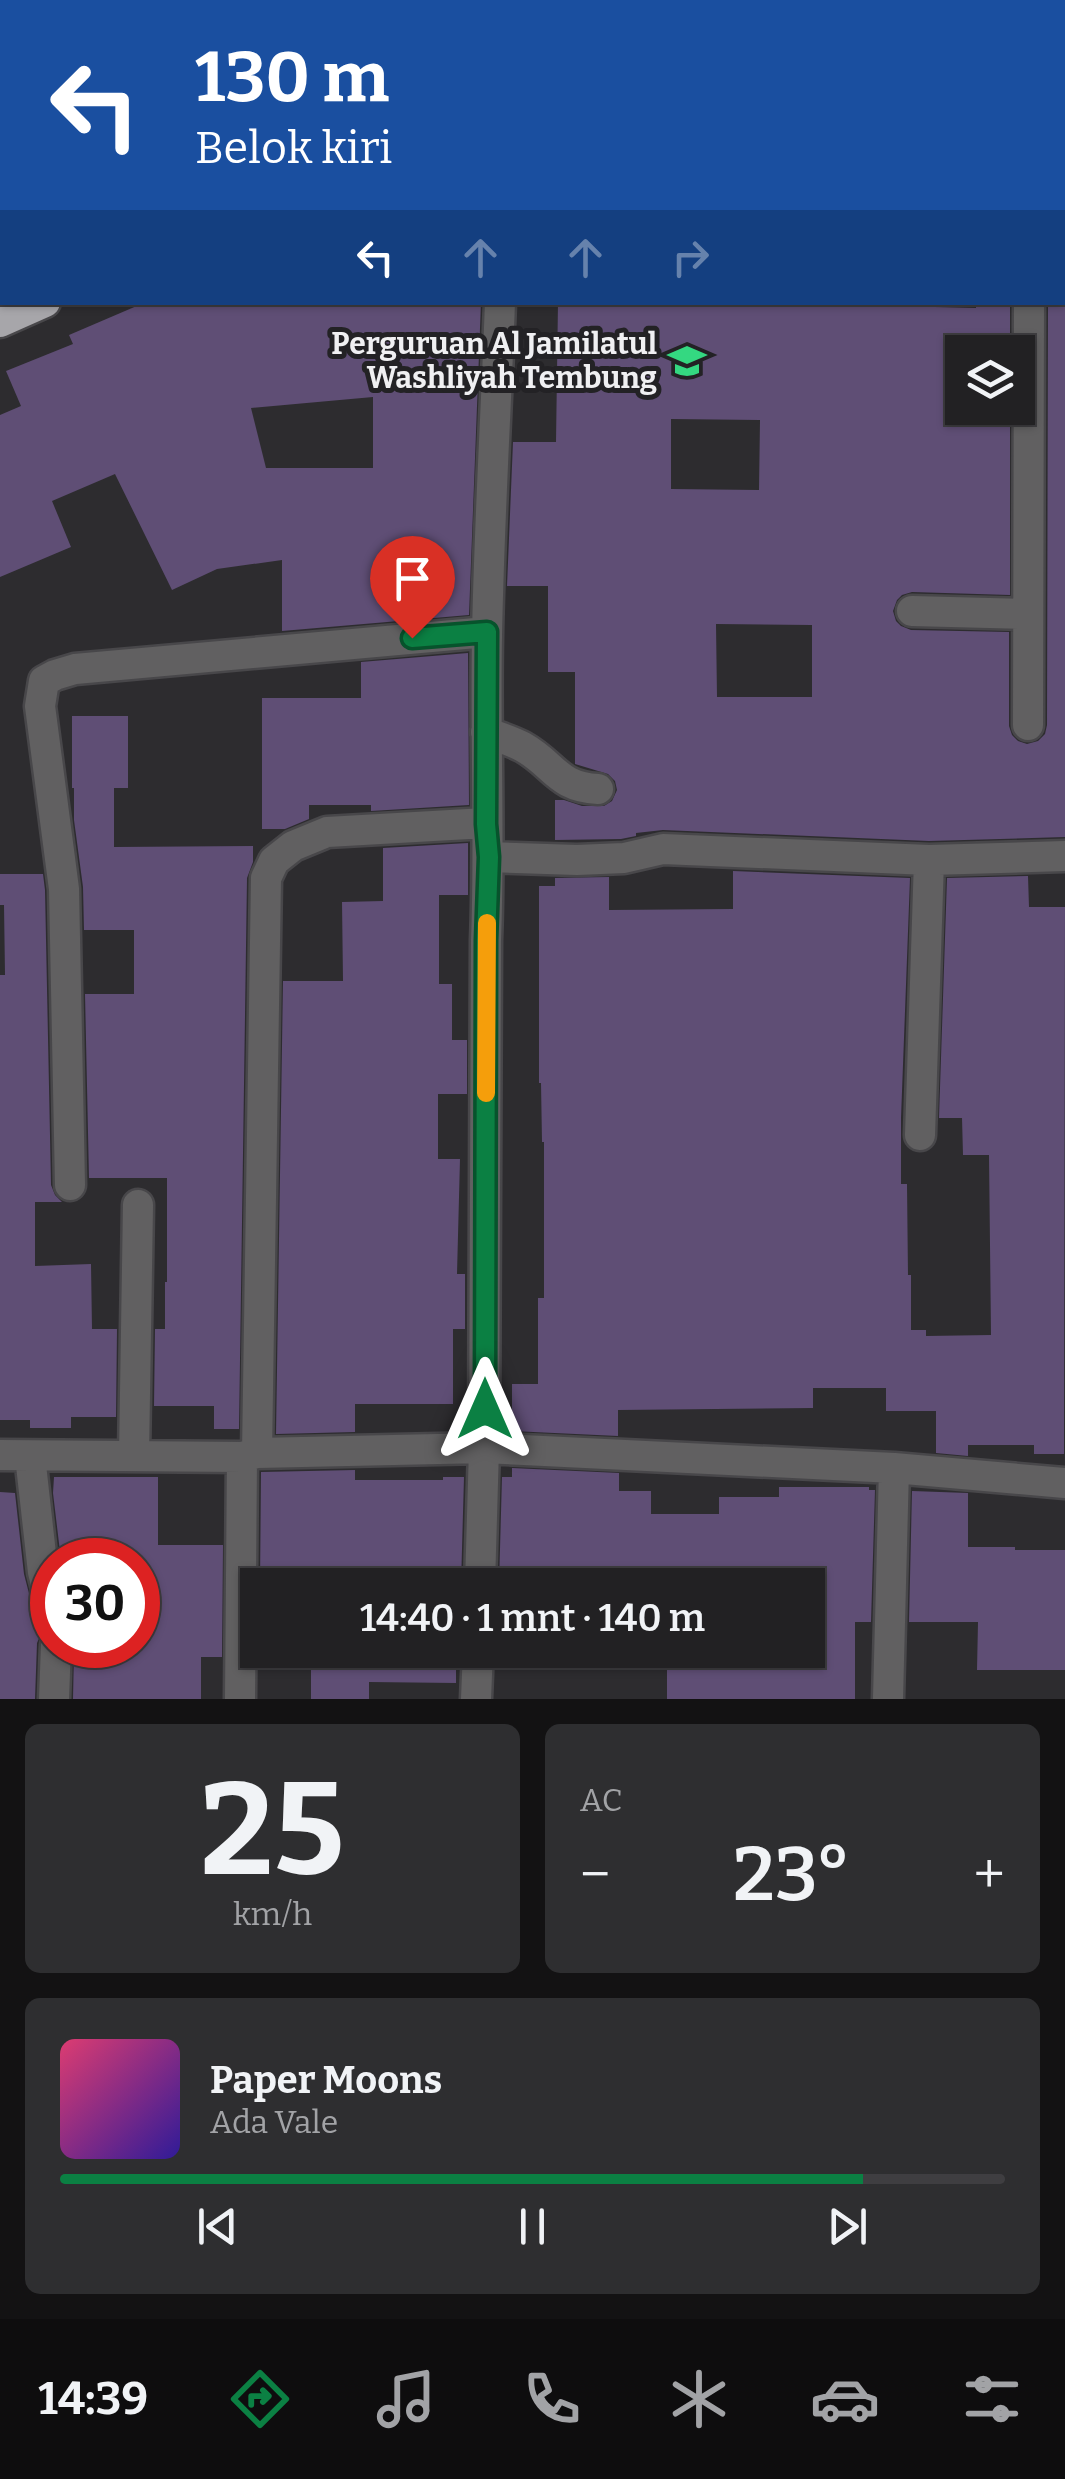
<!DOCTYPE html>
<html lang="id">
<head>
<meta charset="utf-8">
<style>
	body { margin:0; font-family:Bitter,serif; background:#2e2e30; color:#f1f3f6; height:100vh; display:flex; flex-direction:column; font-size:38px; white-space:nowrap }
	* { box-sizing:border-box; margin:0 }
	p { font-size:32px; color:#a2a3a6 }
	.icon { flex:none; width:55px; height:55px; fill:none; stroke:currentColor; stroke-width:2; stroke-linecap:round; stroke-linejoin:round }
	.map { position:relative; height:1699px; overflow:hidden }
	.sheet { display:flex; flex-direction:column; gap:25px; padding:25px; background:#131213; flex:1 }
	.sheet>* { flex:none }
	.banner { position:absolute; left:0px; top:0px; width:1065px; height:305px; box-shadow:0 2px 8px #0004,0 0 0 2px #3f3e41; background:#1a4fa0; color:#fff; overflow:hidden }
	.tools { position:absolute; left:945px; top:335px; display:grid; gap:20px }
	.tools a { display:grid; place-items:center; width:90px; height:90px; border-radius:0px; background:#222123; box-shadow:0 2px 8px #0004,0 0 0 2px #3f3e41; font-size:50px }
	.speed { position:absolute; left:30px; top:1538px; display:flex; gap:20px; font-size:50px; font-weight:700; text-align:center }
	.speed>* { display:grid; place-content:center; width:130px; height:130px; border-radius:50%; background:#222123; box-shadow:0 2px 8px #0004,0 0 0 2px #3f3e41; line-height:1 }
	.speed .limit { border:15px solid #d22; background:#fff; color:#111 }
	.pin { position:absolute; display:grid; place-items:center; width:85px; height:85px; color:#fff; margin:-102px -42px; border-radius:50% 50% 50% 0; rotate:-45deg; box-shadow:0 0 10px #0007 }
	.pin .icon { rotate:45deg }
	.me { position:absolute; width:110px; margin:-55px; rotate:0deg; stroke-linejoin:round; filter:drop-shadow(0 0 8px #0008) }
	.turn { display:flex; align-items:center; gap:35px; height:210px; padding:0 30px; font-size:45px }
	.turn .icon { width:130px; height:130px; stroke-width:2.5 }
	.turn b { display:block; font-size:70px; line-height:85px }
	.lanes { display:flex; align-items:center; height:95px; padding:0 30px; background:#0003; justify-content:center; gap:50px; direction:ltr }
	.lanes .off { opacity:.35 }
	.big { font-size:75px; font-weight:600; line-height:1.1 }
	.sheet .widget { flex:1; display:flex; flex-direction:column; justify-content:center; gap:15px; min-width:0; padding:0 35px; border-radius:15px; background:#2e2e30 }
	.sheet .dial { align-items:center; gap:0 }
	.dial b { font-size:130px; line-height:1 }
	.song { display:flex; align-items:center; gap:30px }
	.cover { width:120px; height:120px; border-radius:15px; background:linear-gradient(135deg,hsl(340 70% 55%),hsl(250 70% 35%)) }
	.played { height:10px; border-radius:5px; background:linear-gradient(90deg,#0b8043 85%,#3f3e41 85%) }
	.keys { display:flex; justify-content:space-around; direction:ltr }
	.heat { display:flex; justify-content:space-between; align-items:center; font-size:55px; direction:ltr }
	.sheet .tiles { flex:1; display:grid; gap:25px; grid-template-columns:1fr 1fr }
	.widget:last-child { grid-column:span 2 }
	.trip { position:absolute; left:240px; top:1568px; width:585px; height:100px; border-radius:0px; background:#222123; box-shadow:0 2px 8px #0004,0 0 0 2px #3f3e41; font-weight:600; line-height:100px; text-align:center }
	.dock { display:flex; height:160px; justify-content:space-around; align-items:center; background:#0e0d0e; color:#a2a3a6 }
	.dock .icon { width:70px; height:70px }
	.dock .current { color:#0b8043 }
	.dock b { font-size:45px; color:#f1f3f6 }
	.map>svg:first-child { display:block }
	.building { fill:#5f4e75; fill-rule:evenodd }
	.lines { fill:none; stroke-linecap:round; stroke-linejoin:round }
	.minor-casing { stroke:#48474a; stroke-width:35 }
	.highway-casing { stroke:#48474a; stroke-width:35 }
	.minor { stroke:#616061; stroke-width:30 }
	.highway { stroke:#a7a6aa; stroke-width:30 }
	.route-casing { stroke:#07532c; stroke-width:25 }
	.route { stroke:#0b8043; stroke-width:18 }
	.slow { stroke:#f59e0b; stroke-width:18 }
	.labels { text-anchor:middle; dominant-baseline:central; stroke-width:10; stroke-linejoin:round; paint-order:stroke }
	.poi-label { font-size:30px; font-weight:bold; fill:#f0f0f2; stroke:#232225; text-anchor:end }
</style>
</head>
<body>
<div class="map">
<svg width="1065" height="1699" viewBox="0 0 1065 1699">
	<rect width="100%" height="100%" fill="#2d2c2f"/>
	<path class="building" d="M 146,302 L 481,302 L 469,615 L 282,631 L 282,560 L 217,569 L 172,590 L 115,474 L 52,501 L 71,547 L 0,577 L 0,415 L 21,406 L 6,371 L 73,344 L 69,335 ZM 373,397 L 373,468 L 266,468 L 251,408 Z
		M 558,302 L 894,302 L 894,306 L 976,308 L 976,305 L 1010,306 L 1010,352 L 962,352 L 962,408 L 1010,408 L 1010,595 L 912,592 L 902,595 L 897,600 L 893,611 L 896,621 L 901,626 L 911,630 L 1009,632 L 1009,726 L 1012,735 L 1018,741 L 1027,744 L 1038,741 L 1045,734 L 1047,725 L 1048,306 L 1065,306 L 1065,837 L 929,841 L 663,830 L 636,833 L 636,836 L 621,839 L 555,840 L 555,800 L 564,800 L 582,806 L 604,806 L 612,801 L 617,790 L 615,781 L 608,774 L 575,764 L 575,672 L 548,672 L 548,586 L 507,586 L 513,442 L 556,442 ZM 671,419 L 760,420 L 759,490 L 671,489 ZM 716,624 L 812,625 L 812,697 L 717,697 Z
		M 468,653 L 469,805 L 371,811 L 371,805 L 309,805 L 309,819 L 285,829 L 262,829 L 262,698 L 361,698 L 361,662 Z
		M 72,716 L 128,716 L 128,788 L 114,788 L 114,847 L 253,846 L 253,862 L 247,878 L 239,1429 L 214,1429 L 214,1406 L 154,1406 L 155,1329 L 165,1329 L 165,1282 L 167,1282 L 167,1178 L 89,1178 L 85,994 L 134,994 L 134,930 L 84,930 L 83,887 L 74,820 L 74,788 L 72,788 Z
		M 468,843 L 468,895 L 439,895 L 439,984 L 452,984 L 452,1040 L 467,1040 L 467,1094 L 438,1094 L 438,1159 L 460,1159 L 457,1274 L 465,1274 L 465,1329 L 453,1329 L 453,1404 L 355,1404 L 355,1432 L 276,1434 L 283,981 L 343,981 L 342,902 L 383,901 L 383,848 Z
		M 733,871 L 910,878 L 901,1118 L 901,1184 L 907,1184 L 908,1275 L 911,1275 L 911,1330 L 926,1330 L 926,1336 L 991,1335 L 989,1155 L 963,1155 L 962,1118 L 939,1118 L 947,878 L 1028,876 L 1029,907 L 1065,907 L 1064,1454 L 1034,1454 L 1034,1445 L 968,1445 L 968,1456 L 936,1453 L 936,1411 L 886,1411 L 886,1388 L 813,1388 L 813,1408 L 618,1410 L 618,1436 L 512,1431 L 512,1384 L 538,1384 L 538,1298 L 544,1298 L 544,1142 L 542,1142 L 541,1083 L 539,1083 L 539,886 L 555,886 L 555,878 L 609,877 L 609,910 L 733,909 Z
		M 0,874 L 43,874 L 45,890 L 51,1185 L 55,1195 L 62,1202 L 35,1202 L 35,1266 L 91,1264 L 92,1329 L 117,1329 L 116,1417 L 71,1417 L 71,1428 L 30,1428 L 30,1420 L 0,1420 L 0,975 L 5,975 L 4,905 L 0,905 Z
		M 512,1468 L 619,1473 L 619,1491 L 651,1491 L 651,1514 L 719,1514 L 719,1497 L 779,1497 L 779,1487 L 869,1487 L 869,1490 L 875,1490 L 871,1622 L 855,1622 L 855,1699 L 667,1699 L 667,1654 L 725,1654 L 725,1650 L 808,1650 L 808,1585 L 499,1585 L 502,1477 L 512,1477 Z
		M 355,1470 L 355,1480 L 443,1480 L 443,1477 L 464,1477 L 461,1585 L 260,1585 L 261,1472 Z
		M 54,1477 L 158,1477 L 158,1545 L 223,1545 L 222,1657 L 201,1657 L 201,1699 L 73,1699 L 74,1652 L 138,1652 L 138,1560 L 61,1560 L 53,1493 Z
		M 912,1491 L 968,1493 L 968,1547 L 1015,1547 L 1015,1550 L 1065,1550 L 1065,1670 L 977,1670 L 978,1622 L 909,1622 Z
		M 0,1492 L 15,1493 L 24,1574 L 34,1613 L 39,1623 L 49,1627 L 41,1634 L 37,1643 L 35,1699 L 0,1699 Z
		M 311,1650 L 456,1650 L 456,1683 L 369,1682 L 369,1699 L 311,1699 Z"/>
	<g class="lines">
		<g class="minor-casing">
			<path id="minor" d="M 959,0 L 960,2
				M 368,2 L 368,0
				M 912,611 L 1027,614
				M 1028,725 L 1029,302
				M 486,732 C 498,737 512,741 523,747 C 555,765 557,787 598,789
				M 489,857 L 577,860 L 624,858 L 663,849 L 929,860 L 1065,856
				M 920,1135 L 929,860
				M 70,1185 L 64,889 L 40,706 L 44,681 L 55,675 L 75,669 L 487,632
				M 257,1453 L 266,878 L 274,861 L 293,846 L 327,832 L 486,823
				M 0,1455 L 242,1457 L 257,1453 L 484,1448 L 894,1468 L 1065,1483
				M 30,1456 L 43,1572 L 52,1609
				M 134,1456 L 138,1205
				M 480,1585 L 484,1448 L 486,940 C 490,839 485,738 487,636 C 489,525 496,414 500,302
				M 54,1699 L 56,1645
				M 240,1699 L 242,1457
				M 476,1699 L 478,1650
				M 888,1699 L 894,1468"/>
		</g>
		<g class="highway-casing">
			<path id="highway" d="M 1062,250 L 1065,250
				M 0,322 L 45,302"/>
		</g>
		<use href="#minor" class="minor"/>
		<use href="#highway" class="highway"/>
	</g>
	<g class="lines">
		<g class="route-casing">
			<path id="route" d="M 412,638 L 487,632 L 486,824 L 489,857 L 486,940 L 485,1409"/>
		</g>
		<use href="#route" class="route"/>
		<path class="slow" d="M 486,1093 L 487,923"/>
	</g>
	<defs>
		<g id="school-bare" transform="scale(3)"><path d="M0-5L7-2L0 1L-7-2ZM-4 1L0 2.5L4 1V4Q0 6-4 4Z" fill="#34d881" stroke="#232225" stroke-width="2.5" paint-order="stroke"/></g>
	</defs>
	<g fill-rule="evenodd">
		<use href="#school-bare" x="687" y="361"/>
	</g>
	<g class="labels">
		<g class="poi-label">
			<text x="657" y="344">Perguruan Al Jamilatul<tspan x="657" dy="34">Washliyah Tembung</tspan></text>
		</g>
	</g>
</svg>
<div class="tools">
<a><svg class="icon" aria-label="layers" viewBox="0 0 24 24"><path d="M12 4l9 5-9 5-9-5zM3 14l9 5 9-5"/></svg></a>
</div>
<div class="speed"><div class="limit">30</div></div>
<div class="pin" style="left:412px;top:638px;background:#d93025"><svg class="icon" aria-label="arrive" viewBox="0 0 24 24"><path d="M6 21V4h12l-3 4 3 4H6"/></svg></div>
<svg class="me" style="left:485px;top:1409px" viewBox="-20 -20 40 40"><path d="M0-17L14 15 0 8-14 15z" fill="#0b8043" stroke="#fff" stroke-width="4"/></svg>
<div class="trip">14:40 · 1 mnt · 140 m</div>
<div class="banner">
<div class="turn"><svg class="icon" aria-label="left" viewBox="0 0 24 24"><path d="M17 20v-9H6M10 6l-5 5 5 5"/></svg><div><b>130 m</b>Belok kiri</div></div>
<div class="lanes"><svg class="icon" aria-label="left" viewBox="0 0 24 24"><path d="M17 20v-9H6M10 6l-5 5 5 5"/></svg><svg class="icon off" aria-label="ahead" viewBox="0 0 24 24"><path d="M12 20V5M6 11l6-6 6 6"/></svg><svg class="icon off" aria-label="ahead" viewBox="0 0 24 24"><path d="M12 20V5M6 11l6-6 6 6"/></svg><svg class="icon off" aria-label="right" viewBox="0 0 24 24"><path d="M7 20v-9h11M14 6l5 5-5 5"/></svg></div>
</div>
</div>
<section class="sheet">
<div class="tiles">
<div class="widget dial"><b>25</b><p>km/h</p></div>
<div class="widget"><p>AC</p>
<div class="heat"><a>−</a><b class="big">23°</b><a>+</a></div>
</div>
<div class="widget">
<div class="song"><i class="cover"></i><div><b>Paper Moons</b><p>Ada Vale</p></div></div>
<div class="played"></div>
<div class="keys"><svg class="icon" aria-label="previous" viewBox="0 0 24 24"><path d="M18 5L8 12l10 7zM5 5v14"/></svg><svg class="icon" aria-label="pause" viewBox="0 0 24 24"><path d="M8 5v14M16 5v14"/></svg><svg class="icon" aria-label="next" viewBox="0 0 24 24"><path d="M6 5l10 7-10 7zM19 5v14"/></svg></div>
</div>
</div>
</section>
<nav class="dock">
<b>14:39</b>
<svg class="icon current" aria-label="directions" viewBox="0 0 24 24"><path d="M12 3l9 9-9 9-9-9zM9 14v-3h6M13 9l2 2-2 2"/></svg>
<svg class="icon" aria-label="music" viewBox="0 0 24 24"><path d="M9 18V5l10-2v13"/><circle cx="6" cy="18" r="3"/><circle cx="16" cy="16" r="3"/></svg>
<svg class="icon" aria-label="phone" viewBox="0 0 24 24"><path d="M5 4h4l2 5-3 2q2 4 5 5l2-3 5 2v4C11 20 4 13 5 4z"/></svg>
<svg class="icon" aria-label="climate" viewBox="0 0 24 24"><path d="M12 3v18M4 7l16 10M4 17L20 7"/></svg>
<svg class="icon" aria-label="car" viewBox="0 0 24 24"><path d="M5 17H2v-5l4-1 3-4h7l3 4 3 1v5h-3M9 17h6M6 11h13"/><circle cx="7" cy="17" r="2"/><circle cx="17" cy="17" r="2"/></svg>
<svg class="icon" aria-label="filters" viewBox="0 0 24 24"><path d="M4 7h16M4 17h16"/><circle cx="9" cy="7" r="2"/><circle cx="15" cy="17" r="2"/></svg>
</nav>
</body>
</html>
